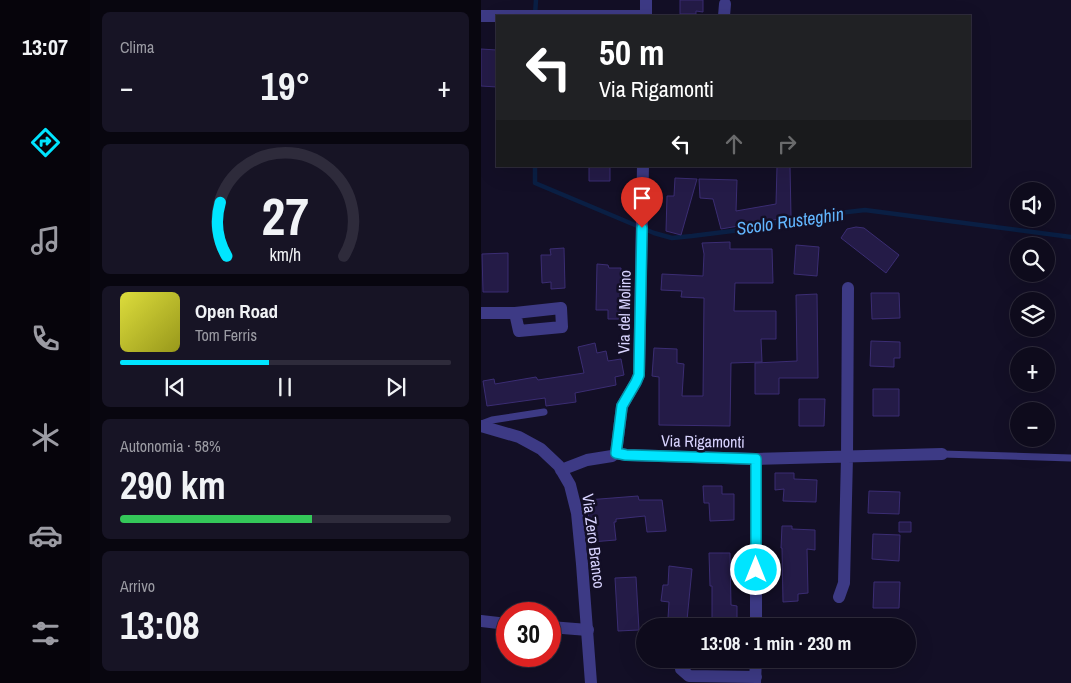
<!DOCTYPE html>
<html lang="it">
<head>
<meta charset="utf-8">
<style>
	body { margin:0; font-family:"Archivo Narrow",sans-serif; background:#171425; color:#f1f3f6; height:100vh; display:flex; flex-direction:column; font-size:19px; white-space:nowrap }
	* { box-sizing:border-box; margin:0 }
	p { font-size:16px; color:#9b9ba3 }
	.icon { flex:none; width:28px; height:28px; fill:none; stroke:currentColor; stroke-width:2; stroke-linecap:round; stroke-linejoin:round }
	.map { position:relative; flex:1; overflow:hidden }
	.drawer { display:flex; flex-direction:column; gap:12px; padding:12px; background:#08060f; width:391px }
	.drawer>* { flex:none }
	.guide { position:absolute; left:15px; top:15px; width:475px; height:152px; border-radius:0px; box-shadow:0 5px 20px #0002,0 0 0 1px #2e2b3b; background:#202124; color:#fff; overflow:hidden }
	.fabs { position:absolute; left:529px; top:182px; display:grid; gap:10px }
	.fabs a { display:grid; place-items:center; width:45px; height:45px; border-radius:50%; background:#0e0b1c; box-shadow:0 5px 20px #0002,0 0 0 1px #2e2b3b; font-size:25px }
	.speed { position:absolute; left:15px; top:602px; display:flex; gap:10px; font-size:25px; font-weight:700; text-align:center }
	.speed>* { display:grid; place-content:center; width:65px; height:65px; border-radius:50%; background:#0e0b1c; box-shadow:0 5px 20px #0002,0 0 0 1px #2e2b3b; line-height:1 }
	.speed .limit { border:8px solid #d22; background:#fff; color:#111 }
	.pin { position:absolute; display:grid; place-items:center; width:42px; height:42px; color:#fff; margin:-51px -21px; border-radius:50% 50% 50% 0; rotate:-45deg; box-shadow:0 0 5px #0007 }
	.pin .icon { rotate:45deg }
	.me { position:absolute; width:55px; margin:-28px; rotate:0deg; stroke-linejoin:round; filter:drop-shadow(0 0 4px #0008) }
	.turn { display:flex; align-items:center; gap:18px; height:105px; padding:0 20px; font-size:22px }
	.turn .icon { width:65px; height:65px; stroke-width:2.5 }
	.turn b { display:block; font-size:35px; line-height:42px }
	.lanes { display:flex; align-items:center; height:48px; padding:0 20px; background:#0003; justify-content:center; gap:25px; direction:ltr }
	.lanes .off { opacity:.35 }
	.big { font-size:38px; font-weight:700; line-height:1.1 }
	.drawer .card { flex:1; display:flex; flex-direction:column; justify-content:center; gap:8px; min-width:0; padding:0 18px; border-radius:8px; background:#171425 }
	.drawer .dial { align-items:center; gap:0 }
	.dial svg { height:130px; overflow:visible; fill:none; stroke:#2e2b3b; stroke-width:7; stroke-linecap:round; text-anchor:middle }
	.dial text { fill:#f1f3f6; stroke:none }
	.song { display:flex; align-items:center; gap:15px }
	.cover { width:60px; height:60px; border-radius:8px; background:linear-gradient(135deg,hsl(60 70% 55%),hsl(60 70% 35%)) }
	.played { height:5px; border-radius:2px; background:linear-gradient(90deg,#00e5ff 45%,#2e2b3b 45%) }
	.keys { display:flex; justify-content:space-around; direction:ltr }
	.heat { display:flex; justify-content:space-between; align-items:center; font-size:28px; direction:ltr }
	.charge { height:8px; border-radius:4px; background:linear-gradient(90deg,#34c759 58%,#2e2b3b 0) }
	.trip { position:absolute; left:155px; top:618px; width:280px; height:50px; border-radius:25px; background:#0e0b1c; box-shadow:0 5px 20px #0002,0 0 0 1px #2e2b3b; font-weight:700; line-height:50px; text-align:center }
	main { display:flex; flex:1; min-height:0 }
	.tabs { display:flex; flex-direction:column; width:90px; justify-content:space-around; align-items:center; background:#06040b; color:#9b9ba3 }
	.tabs .icon { width:35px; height:35px }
	.tabs .current { color:#00e5ff }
	.tabs b { font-size:22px; color:#f1f3f6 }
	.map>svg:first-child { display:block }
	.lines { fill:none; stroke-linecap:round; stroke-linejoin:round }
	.stream { stroke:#0a1f44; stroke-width:4.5 }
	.building { fill:#241b47; stroke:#3b2d73 }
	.service { stroke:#3d3a85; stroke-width:7 }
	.minor { stroke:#3d3a85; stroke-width:12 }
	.tertiary { stroke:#3d3a85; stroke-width:12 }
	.route-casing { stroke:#0095a6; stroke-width:12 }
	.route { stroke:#00e5ff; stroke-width:9 }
	.labels { text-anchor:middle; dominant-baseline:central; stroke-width:5; stroke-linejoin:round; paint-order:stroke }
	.street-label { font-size:16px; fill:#d9d4ff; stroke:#130f26 }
	.water-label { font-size:18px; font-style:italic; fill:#62b6ff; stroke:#130f26 }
</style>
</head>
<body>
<main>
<nav class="tabs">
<b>13:07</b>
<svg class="icon current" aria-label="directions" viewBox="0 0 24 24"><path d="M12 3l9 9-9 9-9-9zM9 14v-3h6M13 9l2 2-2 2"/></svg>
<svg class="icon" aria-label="music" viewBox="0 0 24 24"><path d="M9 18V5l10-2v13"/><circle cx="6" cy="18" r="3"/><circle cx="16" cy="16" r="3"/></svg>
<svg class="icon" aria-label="phone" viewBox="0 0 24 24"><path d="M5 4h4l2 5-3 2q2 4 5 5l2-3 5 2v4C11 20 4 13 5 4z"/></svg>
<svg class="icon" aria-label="climate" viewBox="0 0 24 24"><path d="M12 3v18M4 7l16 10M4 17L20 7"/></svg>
<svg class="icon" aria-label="car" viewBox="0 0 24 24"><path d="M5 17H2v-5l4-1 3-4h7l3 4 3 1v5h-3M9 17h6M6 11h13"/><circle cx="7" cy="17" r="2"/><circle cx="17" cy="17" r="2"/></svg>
<svg class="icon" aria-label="filters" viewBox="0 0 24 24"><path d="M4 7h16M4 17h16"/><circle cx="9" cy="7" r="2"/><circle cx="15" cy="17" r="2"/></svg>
</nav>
<section class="drawer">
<div class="card"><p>Clima</p>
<div class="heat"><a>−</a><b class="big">19°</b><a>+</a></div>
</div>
<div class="card dial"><svg viewBox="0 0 100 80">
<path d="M14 69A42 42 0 1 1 86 69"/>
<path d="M14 69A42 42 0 0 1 10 36" stroke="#00e5ff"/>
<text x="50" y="56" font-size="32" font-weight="700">27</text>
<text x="50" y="72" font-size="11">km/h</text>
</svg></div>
<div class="card">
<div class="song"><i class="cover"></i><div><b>Open Road</b><p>Tom Ferris</p></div></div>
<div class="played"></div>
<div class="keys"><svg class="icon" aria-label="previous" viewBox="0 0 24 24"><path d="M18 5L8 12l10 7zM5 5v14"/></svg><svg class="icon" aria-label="pause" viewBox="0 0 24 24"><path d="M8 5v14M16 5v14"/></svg><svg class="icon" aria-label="next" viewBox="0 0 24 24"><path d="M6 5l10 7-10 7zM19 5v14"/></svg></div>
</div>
<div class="card"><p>Autonomia · 58%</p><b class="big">290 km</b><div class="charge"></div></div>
<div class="card"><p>Arrivo</p><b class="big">13:08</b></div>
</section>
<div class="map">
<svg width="590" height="683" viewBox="0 0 590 683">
	<rect width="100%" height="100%" fill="#130f26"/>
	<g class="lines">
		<path class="stream" d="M 54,15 L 55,0
			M 54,166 L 54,183 L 173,233 L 191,238 L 211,236 L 259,230 L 323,217 L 384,210 L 590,237"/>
	</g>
	<path class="building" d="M 199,0 L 222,0 L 222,12 L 215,11 L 215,14 L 199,14 Z
		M 0,49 L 16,50 L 16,87 L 0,86 Z
		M 108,166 L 129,166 L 129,181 L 108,181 Z
		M 296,166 L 309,166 L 310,217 L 240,229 L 232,199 L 219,198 L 218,179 L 256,180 L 255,211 L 295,204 Z
		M 194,178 L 216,179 L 200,235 L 185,231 L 186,196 L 193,196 Z
		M 375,227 L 383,228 L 418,255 L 405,273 L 360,238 L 366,229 Z
		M 249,242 L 249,249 L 291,249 L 292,283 L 254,283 L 253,311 L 295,311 L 295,339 L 280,339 L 281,362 L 250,363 L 249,426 L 178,425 L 178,377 L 171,376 L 173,348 L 196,349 L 196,363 L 203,364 L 201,396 L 222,396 L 223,298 L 200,297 L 201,291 L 180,290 L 181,274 L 222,276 L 223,254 L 221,243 Z
		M 315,245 L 338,247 L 336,276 L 313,274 Z
		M 83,248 L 84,288 L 70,289 L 70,282 L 61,283 L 60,255 L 70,255 L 69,249 Z
		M 27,253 L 27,292 L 2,292 L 1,254 Z
		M 116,264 L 127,265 L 128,268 L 140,268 L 139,319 L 127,319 L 127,310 L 115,310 Z
		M 390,293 L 418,293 L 419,318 L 391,319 Z
		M 336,294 L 337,378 L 298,378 L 298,394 L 274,394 L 274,363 L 316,361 L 315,295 Z
		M 390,341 L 419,342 L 419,358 L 413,358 L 413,367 L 389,366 Z
		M 114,343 L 116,353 L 125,351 L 127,361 L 140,359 L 143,375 L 134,377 L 135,385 L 94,393 L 95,402 L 65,406 L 64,398 L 6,406 L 2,381 L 13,379 L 14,384 L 55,377 L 57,380 L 103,373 L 97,347 Z
		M 392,389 L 418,389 L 418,416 L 392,416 Z
		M 318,399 L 344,399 L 343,426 L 318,426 Z
		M 294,473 L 313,473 L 313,479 L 336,480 L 335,502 L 302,501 L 303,489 L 294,490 Z
		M 222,486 L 241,486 L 241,494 L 253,494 L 253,520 L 229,521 L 228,503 L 223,503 Z
		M 388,491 L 419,492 L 418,514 L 387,513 Z
		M 157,496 L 158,500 L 181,500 L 185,531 L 166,532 L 164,516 L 135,519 L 135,522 L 133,522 L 135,540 L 110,542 L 106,500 Z
		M 418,522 L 430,522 L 430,532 L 418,532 Z
		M 301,526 L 311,526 L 311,529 L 334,530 L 334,550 L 326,549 L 327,593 L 317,594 L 317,601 L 302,602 L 301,548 L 300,548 Z
		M 392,534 L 419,535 L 418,561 L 391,559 Z
		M 228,553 L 249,553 L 250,605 L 256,606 L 256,626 L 231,626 L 231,586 L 229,586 Z
		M 188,566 L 211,569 L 206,620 L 187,618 L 188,602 L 180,601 L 182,585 L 187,585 Z
		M 155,577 L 158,630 L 137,631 L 134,578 Z
		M 393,582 L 419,582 L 418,608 L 392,608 Z"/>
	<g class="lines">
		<path class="service" d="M 1,426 L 3,423 L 11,420 L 63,412
			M 461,454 L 590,458"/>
		<path class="minor" d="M 0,16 L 159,16
			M 243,16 L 244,4
			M 0,313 L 34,313 L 80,308 L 81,327 L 38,331 L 34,313
			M 135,453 L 145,455 L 275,459 L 461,454
			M 358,597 L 363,583 L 366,457 L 367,288
			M 0,621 L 26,624
			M 275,626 L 275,459
			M 69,627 L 107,630
			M 200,669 L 208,676 L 275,677
			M 274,683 L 275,659"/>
		<path class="tertiary" d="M 165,16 L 165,0
			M 0,426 L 38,437 L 60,449 L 78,466 L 89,485 L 96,513 L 101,564 L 110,683
			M 80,470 L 106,460 L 131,456 L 135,453 L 141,406 L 155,382 L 158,375 L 162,166"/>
	</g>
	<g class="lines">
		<g class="route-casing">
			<path id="route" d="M 161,228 L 158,375 L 155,382 L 141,406 L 135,453 L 145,455 L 275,459 L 275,570"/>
		</g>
		<use href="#route" class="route"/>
	</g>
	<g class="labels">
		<g class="street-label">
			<text transform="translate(143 312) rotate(-89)">Via del Molino</text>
			<text transform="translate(222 441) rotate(1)">Via Rigamonti</text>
			<text transform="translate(113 541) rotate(83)">Via Zero Branco</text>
		</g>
		<g class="water-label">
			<text transform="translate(309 221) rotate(-8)">Scolo Rusteghin</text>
		</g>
	</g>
</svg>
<div class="fabs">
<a><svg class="icon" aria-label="sound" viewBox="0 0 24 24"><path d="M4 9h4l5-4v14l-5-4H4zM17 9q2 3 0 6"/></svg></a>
<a><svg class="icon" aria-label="search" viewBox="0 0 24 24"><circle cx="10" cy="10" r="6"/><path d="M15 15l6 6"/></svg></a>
<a><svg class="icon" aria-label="layers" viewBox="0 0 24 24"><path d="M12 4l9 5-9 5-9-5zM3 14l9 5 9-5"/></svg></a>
<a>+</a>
<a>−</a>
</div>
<div class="speed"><div class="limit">30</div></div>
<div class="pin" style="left:161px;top:228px;background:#d93025"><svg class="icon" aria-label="arrive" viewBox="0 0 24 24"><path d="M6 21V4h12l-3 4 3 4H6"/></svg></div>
<svg class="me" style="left:275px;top:570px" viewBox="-20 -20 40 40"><circle r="17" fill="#00e5ff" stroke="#fff" stroke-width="3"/><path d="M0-11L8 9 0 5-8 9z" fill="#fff"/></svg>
<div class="trip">13:08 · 1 min · 230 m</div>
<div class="guide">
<div class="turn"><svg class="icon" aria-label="left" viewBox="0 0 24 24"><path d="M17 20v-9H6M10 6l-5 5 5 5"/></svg><div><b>50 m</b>Via Rigamonti</div></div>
<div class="lanes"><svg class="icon" aria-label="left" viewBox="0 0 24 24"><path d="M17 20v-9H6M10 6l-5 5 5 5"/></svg><svg class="icon off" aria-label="ahead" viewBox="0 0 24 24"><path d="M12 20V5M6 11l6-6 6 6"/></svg><svg class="icon off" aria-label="right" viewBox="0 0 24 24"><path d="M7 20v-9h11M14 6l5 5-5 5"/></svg></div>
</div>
</div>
</main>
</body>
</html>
